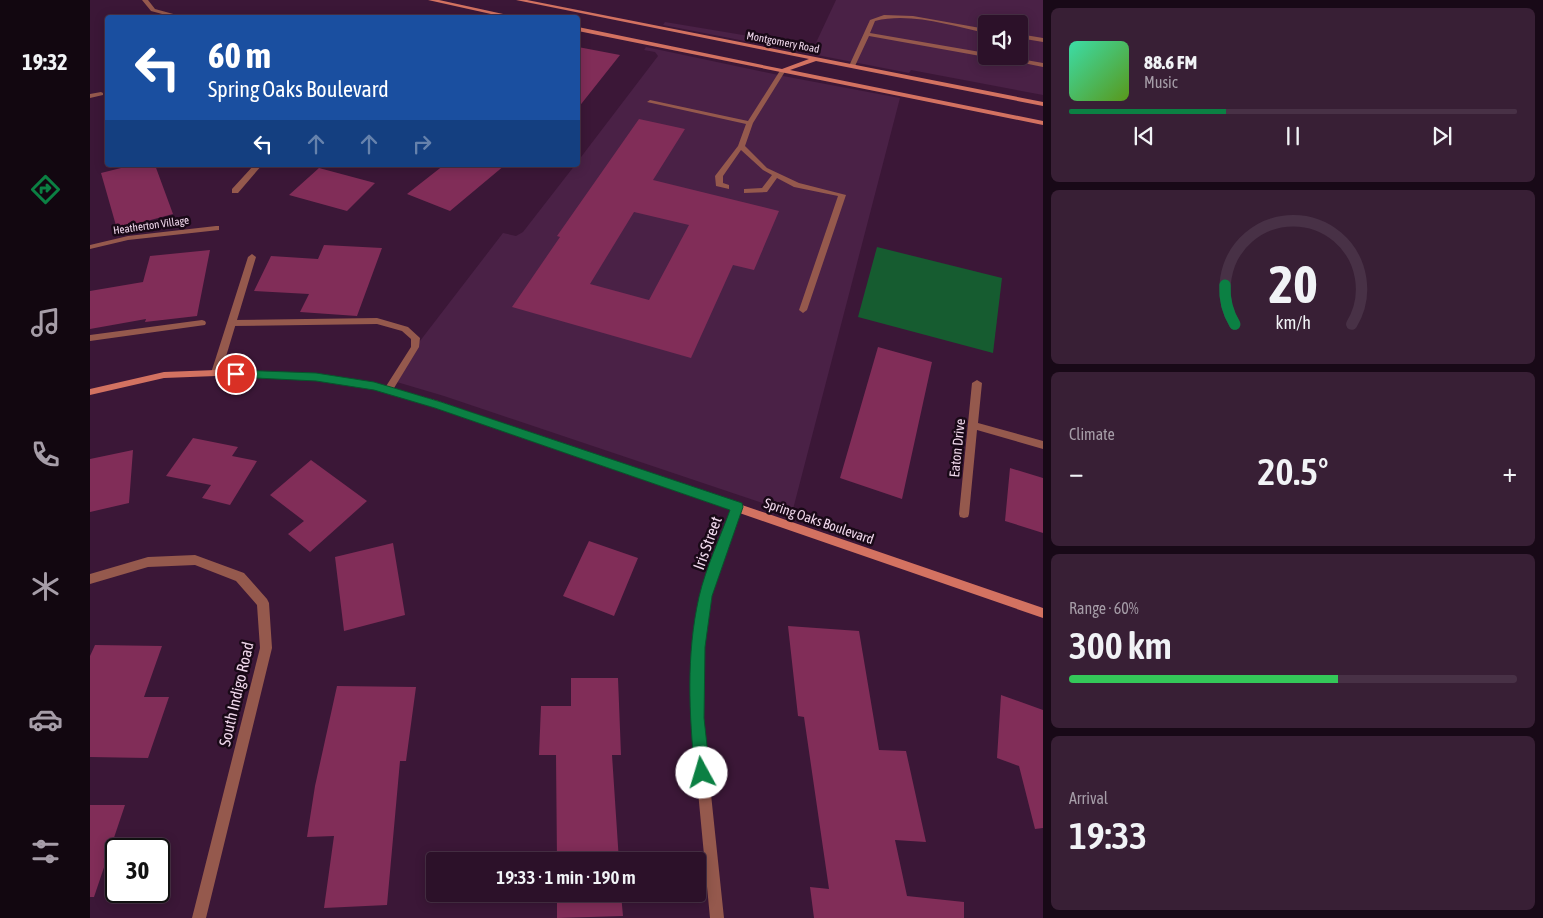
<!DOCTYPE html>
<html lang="en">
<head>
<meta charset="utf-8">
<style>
	body { margin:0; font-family:"Asap Condensed",sans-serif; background:#381f35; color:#f1f3f6; height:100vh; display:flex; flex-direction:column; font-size:19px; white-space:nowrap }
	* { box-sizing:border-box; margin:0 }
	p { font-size:16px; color:#a69da8 }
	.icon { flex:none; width:28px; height:28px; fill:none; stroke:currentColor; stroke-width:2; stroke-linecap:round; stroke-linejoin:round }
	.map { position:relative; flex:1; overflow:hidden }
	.drawer { display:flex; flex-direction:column; gap:8px; padding:8px; background:#180917; width:500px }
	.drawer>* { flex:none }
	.guide { position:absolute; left:15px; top:15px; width:475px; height:152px; border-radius:5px; box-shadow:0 2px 12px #0003,0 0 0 1px #483146; background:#1a4fa0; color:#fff; overflow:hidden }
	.fabs { position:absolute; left:888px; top:15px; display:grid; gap:10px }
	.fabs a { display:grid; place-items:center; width:50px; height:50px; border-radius:5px; background:#2c1129; box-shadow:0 2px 12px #0003,0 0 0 1px #483146; font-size:25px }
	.speed { position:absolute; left:15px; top:838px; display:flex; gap:10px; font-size:25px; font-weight:700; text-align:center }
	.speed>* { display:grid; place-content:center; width:65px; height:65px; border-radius:50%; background:#2c1129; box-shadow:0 2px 12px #0003,0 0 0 1px #483146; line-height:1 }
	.speed .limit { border:2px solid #111; border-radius:8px; background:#fff; color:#111 }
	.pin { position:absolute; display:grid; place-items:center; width:42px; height:42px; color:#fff; margin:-21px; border:2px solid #fff; border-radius:50%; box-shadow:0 1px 5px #0007 }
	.me { position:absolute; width:55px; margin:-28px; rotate:354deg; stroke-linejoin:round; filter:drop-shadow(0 0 4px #0008) }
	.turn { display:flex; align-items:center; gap:18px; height:105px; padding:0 20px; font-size:22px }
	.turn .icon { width:65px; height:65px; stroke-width:2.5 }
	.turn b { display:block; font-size:35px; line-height:42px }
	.lanes { display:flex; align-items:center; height:48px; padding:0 20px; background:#0003; justify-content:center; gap:25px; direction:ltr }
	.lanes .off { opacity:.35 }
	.big { font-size:38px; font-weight:600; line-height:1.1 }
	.drawer .tile { flex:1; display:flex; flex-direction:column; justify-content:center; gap:8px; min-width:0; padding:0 18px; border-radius:8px; background:#381f35 }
	.drawer .dial { align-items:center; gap:0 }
	.dial svg { height:130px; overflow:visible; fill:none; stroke:#483146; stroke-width:7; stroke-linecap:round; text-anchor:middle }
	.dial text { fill:#f1f3f6; stroke:none }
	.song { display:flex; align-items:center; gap:15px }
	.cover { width:60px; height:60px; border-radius:8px; background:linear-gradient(135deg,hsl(160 70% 55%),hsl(90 70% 35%)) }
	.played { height:5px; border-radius:2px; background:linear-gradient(90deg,#0b8043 35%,#483146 35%) }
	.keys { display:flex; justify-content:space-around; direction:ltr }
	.heat { display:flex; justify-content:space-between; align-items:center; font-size:28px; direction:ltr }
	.charge { height:8px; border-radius:4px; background:linear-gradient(90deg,#34c759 60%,#483146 0) }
	.trip { position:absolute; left:336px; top:852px; width:280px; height:50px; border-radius:5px; background:#2c1129; box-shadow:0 2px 12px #0003,0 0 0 1px #483146; font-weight:600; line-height:50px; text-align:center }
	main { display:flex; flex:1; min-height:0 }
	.tab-bar { display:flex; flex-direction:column; width:90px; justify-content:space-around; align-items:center; background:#120710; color:#a69da8 }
	.tab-bar .icon { width:35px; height:35px }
	.tab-bar .active { color:#0b8043 }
	.tab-bar b { font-size:22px; color:#f1f3f6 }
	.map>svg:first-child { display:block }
	.built { fill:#4a2146; fill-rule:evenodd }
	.green { fill:#165c30 }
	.building { fill:#812d58; fill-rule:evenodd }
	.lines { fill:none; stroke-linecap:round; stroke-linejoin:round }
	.lane { fill:#95594d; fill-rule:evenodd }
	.street { fill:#95594d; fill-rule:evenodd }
	.secondary { fill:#d37261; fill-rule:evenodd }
	.route { fill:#0b8043; stroke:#07532c }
	.labels { text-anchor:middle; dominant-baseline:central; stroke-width:5; stroke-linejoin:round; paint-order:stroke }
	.far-street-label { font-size:11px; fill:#f0d8ec; stroke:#190917 }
	.street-label { font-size:14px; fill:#f0d8ec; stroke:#190917 }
	.near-street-label { font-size:16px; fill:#f0d8ec; stroke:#190917 }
</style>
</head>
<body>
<main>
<nav class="tab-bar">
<b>19:32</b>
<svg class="icon active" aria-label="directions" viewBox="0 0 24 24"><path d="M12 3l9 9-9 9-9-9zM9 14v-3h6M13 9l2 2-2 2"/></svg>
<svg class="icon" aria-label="music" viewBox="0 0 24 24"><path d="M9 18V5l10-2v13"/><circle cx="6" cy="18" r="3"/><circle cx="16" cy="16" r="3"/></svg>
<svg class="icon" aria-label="phone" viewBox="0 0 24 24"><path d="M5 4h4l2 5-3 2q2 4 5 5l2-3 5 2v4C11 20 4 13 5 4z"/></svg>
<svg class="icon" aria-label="climate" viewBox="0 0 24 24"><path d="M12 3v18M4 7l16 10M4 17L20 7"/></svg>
<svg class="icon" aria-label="car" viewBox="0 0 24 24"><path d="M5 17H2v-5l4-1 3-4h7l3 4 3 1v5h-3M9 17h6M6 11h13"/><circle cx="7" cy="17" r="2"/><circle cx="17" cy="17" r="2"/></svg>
<svg class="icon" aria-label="filters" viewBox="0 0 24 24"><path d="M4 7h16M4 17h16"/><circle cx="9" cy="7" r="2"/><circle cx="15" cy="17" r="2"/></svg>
</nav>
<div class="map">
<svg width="953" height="918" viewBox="0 0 953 918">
	<rect width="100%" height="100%" fill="#3b1737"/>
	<path class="built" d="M 746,0 L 953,0 L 953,95 L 821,70 L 819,73 L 573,25 L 575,22 L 724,47 ZM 896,24 L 929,24 L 929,56 L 896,56 Z
		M 556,47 L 693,76 L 810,98 L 702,513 L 354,396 L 300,380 L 413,233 L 426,236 L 433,232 L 485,165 L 488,165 L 488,161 L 568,56 L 565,52 L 554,50 Z"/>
	<path class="green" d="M 787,247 L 912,278 L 903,353 L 768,317 Z"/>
	<path class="building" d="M 488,47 L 530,55 L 488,108 Z
		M 549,119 L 595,129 L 563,180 L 689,211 L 664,270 L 643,265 L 601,358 L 422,307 L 470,237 L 467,236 ZM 544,212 L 599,225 L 559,300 L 500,284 Z
		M 43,165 L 65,165 L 83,214 L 27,229 L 11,173 Z
		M 354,165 L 415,165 L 360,211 L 317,194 Z
		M 229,168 L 285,183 L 257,211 L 199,195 Z
		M 234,245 L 292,248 L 267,316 L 210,312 L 219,294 L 164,291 L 181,256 L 228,259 Z
		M 120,250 L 107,316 L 55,322 L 56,319 L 0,329 L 0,291 L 53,282 L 60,256 Z
		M 788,347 L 842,362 L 812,499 L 750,478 Z
		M 103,438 L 148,447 L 142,456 L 167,461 L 140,505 L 112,498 L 121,485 L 76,476 Z
		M 43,450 L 39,503 L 0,512 L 0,459 Z
		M 221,460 L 277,501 L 220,552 L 198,534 L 214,521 L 180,495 Z
		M 920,468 L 953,478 L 953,533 L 915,521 Z
		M 499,541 L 548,558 L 524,616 L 473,596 Z
		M 303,543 L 315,615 L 254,631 L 245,557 Z
		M 698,626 L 769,631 L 789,750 L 816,751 L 836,842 L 805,840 L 817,896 L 874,902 L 874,918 L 724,918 L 720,887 L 739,889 L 714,717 L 708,716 Z
		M 5,645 L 72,646 L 54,697 L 79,697 L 58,758 L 0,757 L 0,656 Z
		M 481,678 L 528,678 L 531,755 L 522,755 L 529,861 L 467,861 L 466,755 L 449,755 L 451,706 L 481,706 Z
		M 247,686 L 326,687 L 316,761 L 310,761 L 297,905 L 234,908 L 244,836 L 217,837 L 225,786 Z
		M 911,695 L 953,710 L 953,828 L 945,829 L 929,766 L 907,758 Z
		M 0,805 L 35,805 L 4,897 L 0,897 Z
		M 467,894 L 531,894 L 533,916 L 467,918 Z"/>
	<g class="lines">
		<path class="lane" d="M 794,15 L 823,16 L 896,29 L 896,33 C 861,26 821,12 785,21 L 780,33 L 896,53 L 896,56 L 898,56 L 896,57 L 779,36 L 765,66 L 760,67 L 759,66 L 780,20 Z
			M 929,34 L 953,38 L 953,42 L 929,38 Z
			M 898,56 L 913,56 L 953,63 L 953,67 Z
			M 691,69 L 696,70 L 663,123 L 655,146 L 677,168 L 709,183 L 756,195 L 717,310 L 713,313 L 709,310 L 748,196 L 704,187 L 687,178 L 677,192 L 654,193 L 654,189 L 672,188 L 682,175 L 673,170 L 651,150 L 633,176 L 633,183 L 639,185 L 639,189 L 626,186 L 625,176 L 648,146 L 656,124 L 557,102 L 560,100 L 658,121 Z
			M 287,318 L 318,327 L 330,338 L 329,347 L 301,393 L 298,394 L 293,391 L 321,347 L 321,339 L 312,331 L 287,324 L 142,326 L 138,323 L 142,320 Z
			M 887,380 L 892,383 L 888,423 L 953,441 L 953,449 L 887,430 L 879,514 L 878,517 L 874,518 L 870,517 L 869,514 L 882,383 Z"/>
		<path class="street" d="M 52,0 L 58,0 L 65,9 L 98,18 L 87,18 L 61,11 Z
			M 11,92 L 13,93 L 13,95 L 0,98 L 0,94 Z
			M 164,165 L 172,165 L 148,193 L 142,193 L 142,189 Z
			M 126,226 L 129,226 L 129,230 L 38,240 L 0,249 L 0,245 L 38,236 Z
			M 162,254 L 166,257 L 131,373 L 129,375 L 123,375 L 121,373 L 158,257 Z
			M 112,320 L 115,321 L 116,323 L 115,325 L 0,341 L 0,335 Z
			M 647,503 L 651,504 L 652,507 L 622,595 L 614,647 L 613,718 L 634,918 L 620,918 L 601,718 L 602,647 L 610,595 L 642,507 L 643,504 Z
			M 105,555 L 154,573 L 177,599 L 179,603 L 182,648 L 116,918 L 102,918 L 170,648 L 167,605 L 146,581 L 105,565 L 58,567 L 0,584 L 0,574 L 58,557 Z"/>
		<path class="secondary" d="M 338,0 L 349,0 L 432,18 L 419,18 Z
			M 426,0 L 437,0 L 953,102 L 953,106 L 726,61 L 700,70 L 953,121 L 953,125 L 488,31 L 488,27 L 692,69 L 719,59 Z
			M 126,370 L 225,374 L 284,383 L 348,401 L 953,608 L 953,618 L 346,408 L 284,389 L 225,380 L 126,376 L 74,378 L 0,395 L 0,389 L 74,372 Z"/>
	</g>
	<path class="route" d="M 146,370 L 226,373 L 284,382 L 351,402 L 652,503 L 653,507 L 622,596 L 615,647 L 614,718 L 620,773 L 618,778 L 612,780 L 607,778 L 605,773 C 599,714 596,655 609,597 C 616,567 630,538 640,510 L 345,408 L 284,390 L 226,381 L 146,377 L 141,374 Z"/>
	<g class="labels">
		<g class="far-street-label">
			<text transform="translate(693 42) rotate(11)">Montgomery Road</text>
			<text transform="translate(61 225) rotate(-8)">Heatherton Village</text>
		</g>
		<g class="street-label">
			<text transform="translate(867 448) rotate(-84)">Eaton Drive</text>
			<text transform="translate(729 521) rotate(19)">Spring Oaks Boulevard</text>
		</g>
		<g class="near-street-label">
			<text transform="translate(617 543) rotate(-70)">Iris Street</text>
			<text transform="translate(146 694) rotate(-77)">South Indigo Road</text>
		</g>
	</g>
</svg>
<div class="fabs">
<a><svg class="icon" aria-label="sound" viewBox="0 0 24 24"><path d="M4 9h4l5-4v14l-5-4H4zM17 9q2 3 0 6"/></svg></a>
</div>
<div class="speed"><div class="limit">30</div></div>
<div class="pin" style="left:146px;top:374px;background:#d93025"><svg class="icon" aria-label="arrive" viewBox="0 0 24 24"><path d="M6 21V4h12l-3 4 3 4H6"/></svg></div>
<svg class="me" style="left:612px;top:773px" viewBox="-20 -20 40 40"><circle r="19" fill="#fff"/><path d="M0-13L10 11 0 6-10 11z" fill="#0b8043"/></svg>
<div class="trip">19:33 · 1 min · 190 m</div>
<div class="guide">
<div class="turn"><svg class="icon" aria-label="left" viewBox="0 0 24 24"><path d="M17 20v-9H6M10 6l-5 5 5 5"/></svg><div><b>60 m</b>Spring Oaks Boulevard</div></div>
<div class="lanes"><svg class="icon" aria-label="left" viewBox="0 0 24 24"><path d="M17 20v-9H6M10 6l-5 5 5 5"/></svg><svg class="icon off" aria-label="ahead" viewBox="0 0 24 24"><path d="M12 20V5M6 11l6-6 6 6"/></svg><svg class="icon off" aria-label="ahead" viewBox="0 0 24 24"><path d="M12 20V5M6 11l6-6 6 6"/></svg><svg class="icon off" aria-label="right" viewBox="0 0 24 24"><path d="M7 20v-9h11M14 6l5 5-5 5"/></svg></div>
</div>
</div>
<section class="drawer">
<div class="tile">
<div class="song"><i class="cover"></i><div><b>88.6 FM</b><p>Music</p></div></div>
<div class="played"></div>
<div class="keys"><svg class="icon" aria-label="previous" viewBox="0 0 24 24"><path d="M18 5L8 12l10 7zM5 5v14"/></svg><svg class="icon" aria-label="pause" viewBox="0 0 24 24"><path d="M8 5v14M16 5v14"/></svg><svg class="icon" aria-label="next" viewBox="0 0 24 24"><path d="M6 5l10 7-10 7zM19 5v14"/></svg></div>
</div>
<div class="tile dial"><svg viewBox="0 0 100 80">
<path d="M14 69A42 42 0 1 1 86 69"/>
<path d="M14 69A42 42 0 0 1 8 45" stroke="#0b8043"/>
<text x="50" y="56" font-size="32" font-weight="700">20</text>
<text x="50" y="72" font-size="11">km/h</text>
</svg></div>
<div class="tile"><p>Climate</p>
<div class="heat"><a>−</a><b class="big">20.5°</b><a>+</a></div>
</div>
<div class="tile"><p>Range · 60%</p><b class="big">300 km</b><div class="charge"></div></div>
<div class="tile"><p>Arrival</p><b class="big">19:33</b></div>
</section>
</main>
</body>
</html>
